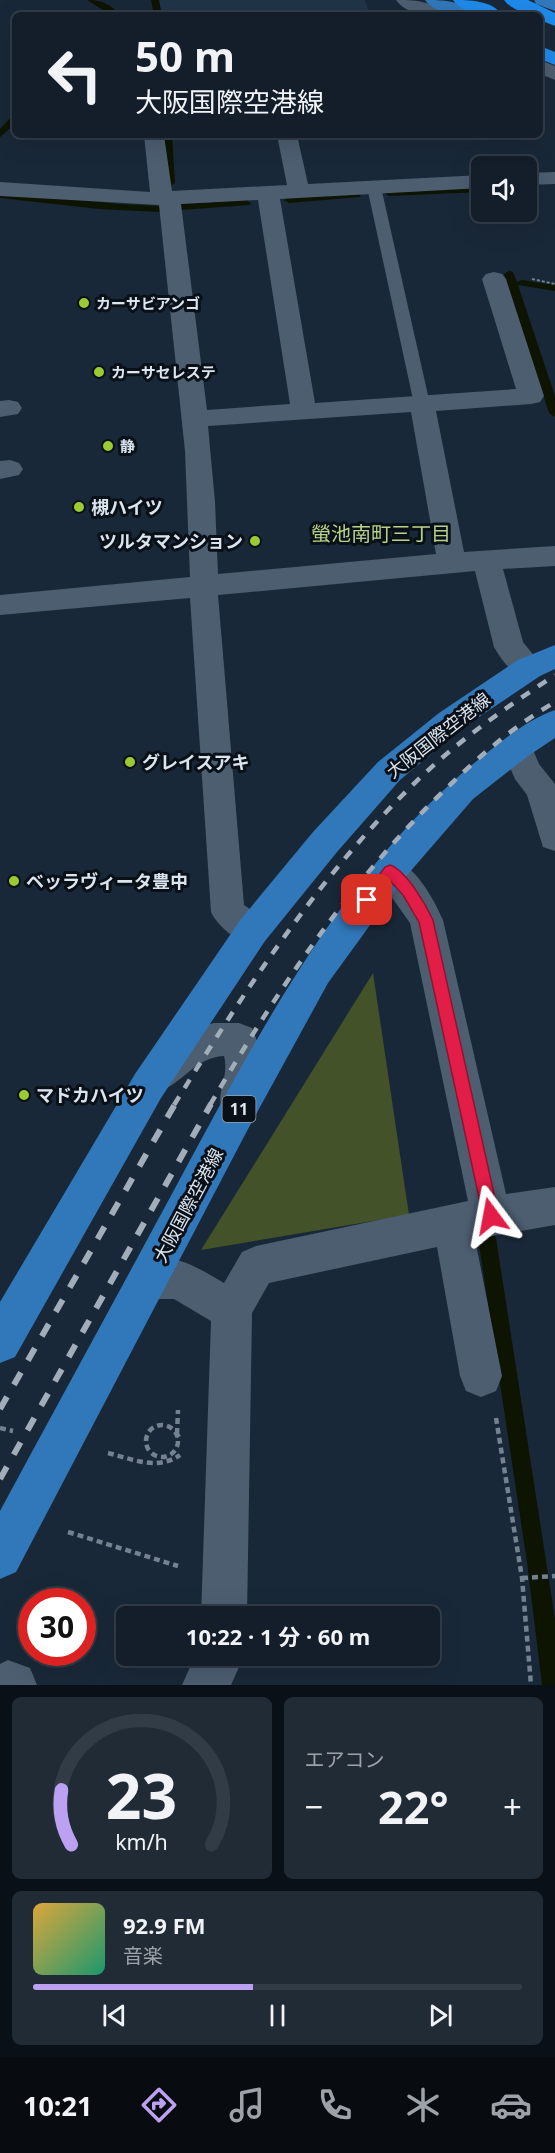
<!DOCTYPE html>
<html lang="ja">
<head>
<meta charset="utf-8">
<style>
	body { margin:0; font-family:"Noto Sans","Noto Sans JP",sans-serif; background:#202b36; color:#f1f3f6; height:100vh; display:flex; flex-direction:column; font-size:22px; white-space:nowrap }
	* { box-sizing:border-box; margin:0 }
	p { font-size:20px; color:#9da2a8 }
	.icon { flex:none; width:33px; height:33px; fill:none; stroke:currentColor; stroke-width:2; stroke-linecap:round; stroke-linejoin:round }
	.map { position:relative; height:1685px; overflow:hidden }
	.panel { display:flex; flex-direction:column; gap:12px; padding:12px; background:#0a1017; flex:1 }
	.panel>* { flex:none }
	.banner { position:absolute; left:12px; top:12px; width:531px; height:126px; border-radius:9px; box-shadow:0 6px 24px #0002,0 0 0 2px #323c47; background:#131e2a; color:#f1f3f6; overflow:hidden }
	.fabs { position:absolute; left:471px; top:156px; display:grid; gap:12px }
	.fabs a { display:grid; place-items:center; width:66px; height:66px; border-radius:9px; background:#131e2a; box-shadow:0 6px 24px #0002,0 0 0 2px #323c47; font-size:30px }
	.speed { position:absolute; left:18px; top:1588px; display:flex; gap:12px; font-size:30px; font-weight:700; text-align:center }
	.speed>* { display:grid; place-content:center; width:78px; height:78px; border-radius:50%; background:#131e2a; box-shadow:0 6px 24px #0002,0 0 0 2px #323c47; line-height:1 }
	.speed .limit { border:9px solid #d22; background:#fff; color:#111 }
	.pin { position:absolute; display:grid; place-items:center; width:51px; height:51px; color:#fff; margin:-26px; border-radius:12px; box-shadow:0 3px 9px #0006 }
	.me { position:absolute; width:66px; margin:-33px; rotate:347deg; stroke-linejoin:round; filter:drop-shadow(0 0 4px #0008) }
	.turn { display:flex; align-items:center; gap:21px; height:126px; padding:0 24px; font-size:27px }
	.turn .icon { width:78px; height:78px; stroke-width:2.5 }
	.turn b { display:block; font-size:42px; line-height:51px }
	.big { font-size:45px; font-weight:700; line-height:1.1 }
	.panel .tile { flex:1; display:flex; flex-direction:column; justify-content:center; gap:9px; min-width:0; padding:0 21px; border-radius:9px; background:#202b36 }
	.panel .dial { align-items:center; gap:0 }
	.dial svg { height:156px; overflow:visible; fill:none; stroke:#323c47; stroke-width:7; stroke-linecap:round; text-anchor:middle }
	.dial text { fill:#f1f3f6; stroke:none }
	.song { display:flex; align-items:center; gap:18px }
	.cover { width:72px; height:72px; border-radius:9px; background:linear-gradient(135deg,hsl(40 70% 55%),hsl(160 70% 35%)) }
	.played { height:6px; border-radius:3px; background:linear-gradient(90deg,#bca0f2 45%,#323c47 45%) }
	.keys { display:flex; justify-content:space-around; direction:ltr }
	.heat { display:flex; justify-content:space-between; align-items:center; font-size:33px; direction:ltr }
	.panel .tiles { flex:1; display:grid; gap:12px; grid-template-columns:1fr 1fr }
	.tile:last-child { grid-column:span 2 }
	.trip { position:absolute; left:116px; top:1606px; width:324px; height:60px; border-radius:9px; background:#131e2a; box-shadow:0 6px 24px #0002,0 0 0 2px #323c47; font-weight:700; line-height:60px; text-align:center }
	.dock { display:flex; height:96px; justify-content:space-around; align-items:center; background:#080c11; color:#9da2a8 }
	.dock .icon { width:42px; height:42px }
	.dock .current { color:#bca0f2 }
	.dock b { font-size:27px; color:#f1f3f6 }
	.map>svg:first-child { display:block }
	.built { fill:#203448 }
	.green { fill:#435229 }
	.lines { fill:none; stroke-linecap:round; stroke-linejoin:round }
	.stream { fill:#0d1401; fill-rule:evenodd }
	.path-far1 { stroke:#74818f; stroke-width:2; stroke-dasharray:3 2; stroke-linecap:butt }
	.path { stroke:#74818f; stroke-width:4.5; stroke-dasharray:6 4; stroke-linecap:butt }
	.service { fill:#4d5e71; fill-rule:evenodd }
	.minor { fill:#4d5e71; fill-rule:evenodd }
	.primary { fill:#3178ba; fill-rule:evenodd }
	.motorway { fill:#1f8aea; fill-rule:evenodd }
	.rail-far1 { stroke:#a2adba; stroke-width:4.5; stroke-dasharray:10 10; stroke-linecap:butt }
	.rail { stroke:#a2adba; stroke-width:6; stroke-dasharray:14 14; stroke-linecap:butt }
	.route { fill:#e11d48; stroke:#92132f; stroke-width:1.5 }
	.poi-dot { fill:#9cca32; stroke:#091017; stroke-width:2 }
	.labels { text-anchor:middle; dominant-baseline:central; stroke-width:6; stroke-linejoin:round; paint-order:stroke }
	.far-poi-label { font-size:15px; font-weight:bold; fill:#dbe5f0; stroke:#091017; text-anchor:start }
	.shield { fill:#091017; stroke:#9ca5af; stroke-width:1.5 }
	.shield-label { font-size:16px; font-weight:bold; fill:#dbe5f0 }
	.poi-label { font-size:18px; font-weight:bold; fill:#dbe5f0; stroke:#091017; text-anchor:start }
	.street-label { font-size:18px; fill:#dbe5f0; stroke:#091017 }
	.neighbourhood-label { font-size:20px; fill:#b7d28a; stroke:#091017 }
</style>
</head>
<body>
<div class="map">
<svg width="555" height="1685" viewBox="0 0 555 1685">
	<rect width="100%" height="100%" fill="#192838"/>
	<path class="built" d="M 157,0 L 365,0 L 370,15 L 160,15 Z"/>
	<path class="green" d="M 373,973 L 409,1215 L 201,1250 Z"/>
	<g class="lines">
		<path class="stream" d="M 87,0 C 101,0 111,4 120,15 L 111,15 Z
			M 151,0 L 159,0 L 162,15 L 154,15 Z
			M 15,113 L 15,124 L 0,137 L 0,129 Z
			M 162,135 L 172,135 L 175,183 L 170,186 L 165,183 Z
			M 482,186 L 482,192 L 389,196 L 384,193 L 389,190 Z
			M 0,192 L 119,204 L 159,206 L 164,209 L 159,212 L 99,209 L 0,198 Z
			M 356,192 L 361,195 L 360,197 L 289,203 L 284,200 L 289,197 Z
			M 246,200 L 251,203 L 250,205 L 180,210 L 175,207 L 180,204 Z
			M 509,271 L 513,272 L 517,282 L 522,280 L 555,285 L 555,291 L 518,285 L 555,396 L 555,417 L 549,413 L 504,274 Z
			M 487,1229 L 493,1232 L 496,1238 L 555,1619 L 555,1685 L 542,1685 L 527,1562 L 478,1238 L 481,1232 Z"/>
		<path class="path-far1" d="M 532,279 L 555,284"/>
		<path class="path" d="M 496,1418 L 522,1578 L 531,1685
			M146 1441a16 16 0 1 1 32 0a16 16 0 1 1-32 0Z
			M 0,1428 L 13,1431
			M 177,1434 L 179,1437
			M 177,1434 L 178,1410
			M 108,1453 C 132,1459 157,1471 180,1455
			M 68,1532 L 178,1566
			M 522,1578 L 555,1576"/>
		<path class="service" d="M 374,183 L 381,187 L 430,404 L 428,408 L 416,408 L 414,404 L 367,187 Z"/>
		<path class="minor" d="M 396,0 C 413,0 433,0 444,15 C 427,15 407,15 396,0 Z
			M 540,60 L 555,66 L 555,80 L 540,74 Z
			M 144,135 L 164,135 L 172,191 L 287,185 L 277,135 L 297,135 L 308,184 L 482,175 L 482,188 L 280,199 L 315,403 L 516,389 L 482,279 L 486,274 L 494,272 L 502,274 L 506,279 L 544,396 L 540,402 L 531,404 L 436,411 L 464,552 L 555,546 L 555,566 L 503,569 L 523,642 L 544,668 L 540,676 C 519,683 504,665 494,647 L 475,571 L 218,595 L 244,905 L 265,919 L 270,930 L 265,941 C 261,942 256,945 251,944 C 236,942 217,925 211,912 L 190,598 L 0,615 L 0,595 L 190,577 L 185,451 L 159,205 L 0,196 L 0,182 L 150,192 ZM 258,200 L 290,404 L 207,410 L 181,204 ZM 411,412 L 436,554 L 218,574 L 215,502 L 208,426 Z
			M 555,172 L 555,184 L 526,185 L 526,173 Z
			M 9,400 L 18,402 L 22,408 L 18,414 L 0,417 L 0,401 Z
			M 10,460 L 19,463 L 23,469 L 19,475 L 0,479 L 0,461 Z
			M 517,735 L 528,738 L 539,764 L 555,784 L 555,851 L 543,847 L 527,795 L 515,779 L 501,747 L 506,738 Z
			M 390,857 C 416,866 432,896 443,920 L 506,1194 L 555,1187 L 555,1225 L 475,1239 L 502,1376 L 496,1391 L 481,1397 L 466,1391 L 460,1376 L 437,1247 L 269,1283 L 252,1313 L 247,1617 L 201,1617 L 211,1321 L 174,1299 L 148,1299 L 134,1293 L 128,1279 L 134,1265 C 171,1249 193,1265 224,1283 L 242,1252 L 256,1246 L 468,1201 L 410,923 L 373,871 L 378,861 Z
			M 214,1023 L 239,1023 L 252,1028 C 266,1060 264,1086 250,1118 L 237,1123 L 224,1118 C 213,1093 230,1080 224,1056 C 194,1058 186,1081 160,1091 L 147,1086 L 142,1074 C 154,1046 185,1030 214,1023 Z
			M 195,1656 L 244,1656 L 231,1685 L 182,1685 Z
			M 8,1660 L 30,1668 L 37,1685 L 0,1685 L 0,1664 Z"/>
		<path class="primary" d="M 425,0 C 441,0 464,0 475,15 C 458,15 436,15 425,0 Z
			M 534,0 L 555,0 L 555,11 L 536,4 Z
			M 555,645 L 555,669 L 540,676 L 461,729 L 400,780 L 337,852 L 265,941 L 161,1098 L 15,1357 L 0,1363 L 0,1302 L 135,1074 L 241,919 L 313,832 L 378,762 L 439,713 L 518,660 Z
			M 555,710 L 555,738 L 528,756 L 473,799 L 402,881 L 328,983 L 248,1129 L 16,1572 L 0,1579 L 0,1511 C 51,1416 103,1322 154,1227 C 244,1062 337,869 488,752 C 508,736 531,718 555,710 Z"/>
		<path class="motorway" d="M 453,0 C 469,0 492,0 502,15 C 486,15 464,15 453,0 Z
			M 504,0 L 528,0 L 555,13 L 555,26 L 540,20 L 540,15 C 528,15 511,10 504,0 Z
			M 540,46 L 555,52 L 555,65 L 540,59 Z"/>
		<path class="rail-far1" d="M 174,1105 C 249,984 328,861 435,764 C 472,731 513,703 555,675
			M 210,1105 C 278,989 353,876 452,783 C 483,753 517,724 555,702"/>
		<path class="rail" d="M 0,1409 L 175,1104
			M 0,1479 L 211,1104"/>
	</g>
	<path class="route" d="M 390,865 C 406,870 426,905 433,920 L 499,1216 L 497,1221 L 491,1224 L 485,1221 L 483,1216 L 419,922 L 403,895 L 390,881 C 383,890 375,908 362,905 L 360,900 L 385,867 Z"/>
	<g class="poi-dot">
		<circle cx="84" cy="303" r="6"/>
		<circle cx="99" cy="372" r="6"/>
		<circle cx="108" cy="446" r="6"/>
		<circle cx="79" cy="507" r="6"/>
		<circle cx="255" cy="541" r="6"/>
		<circle cx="130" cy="762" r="6"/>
		<circle cx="14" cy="881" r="6"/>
		<circle cx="24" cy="1095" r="6"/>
	</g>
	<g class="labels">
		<g class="far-poi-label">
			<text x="96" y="303">カーサビアンゴ</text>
			<text x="111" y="372">カーサセレステ</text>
			<text x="120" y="446">静</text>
		</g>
		<rect class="shield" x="222.5" y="1096" width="33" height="26" rx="4.5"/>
		<g class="shield-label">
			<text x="239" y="1109">11</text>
		</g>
		<g class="poi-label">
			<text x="91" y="507">槻ハイツ</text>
			<text x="243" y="541" text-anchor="end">ツルタマンション</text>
			<text x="142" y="762">グレイスアキ</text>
			<text x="26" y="881">ベッラヴィータ豊中</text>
			<text x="36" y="1095">マドカハイツ</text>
		</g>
		<g class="street-label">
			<text transform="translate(438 735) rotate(-38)">大阪国際空港線</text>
			<text transform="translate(188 1205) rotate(-62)">大阪国際空港線</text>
		</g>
		<g class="neighbourhood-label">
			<text x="381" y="533">螢池南町三丁目</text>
		</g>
	</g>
</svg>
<div class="fabs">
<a><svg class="icon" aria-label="sound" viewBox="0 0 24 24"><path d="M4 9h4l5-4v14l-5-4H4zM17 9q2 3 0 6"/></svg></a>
</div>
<div class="speed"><div class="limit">30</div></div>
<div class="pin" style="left:367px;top:900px;background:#d93025"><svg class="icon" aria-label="arrive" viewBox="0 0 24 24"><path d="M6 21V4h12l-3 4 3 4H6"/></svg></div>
<svg class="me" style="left:491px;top:1216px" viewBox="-20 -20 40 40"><path d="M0-17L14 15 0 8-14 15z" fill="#e11d48" stroke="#fff" stroke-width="4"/></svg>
<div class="trip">10:22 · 1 分 · 60 m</div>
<div class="banner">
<div class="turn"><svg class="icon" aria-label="left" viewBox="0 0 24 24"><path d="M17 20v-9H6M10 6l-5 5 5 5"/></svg><div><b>50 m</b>大阪国際空港線</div></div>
</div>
</div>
<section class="panel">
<div class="tiles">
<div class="tile dial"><svg viewBox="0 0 100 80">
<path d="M14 69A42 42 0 1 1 86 69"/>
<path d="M14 69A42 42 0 0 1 9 41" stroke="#bca0f2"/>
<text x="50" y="56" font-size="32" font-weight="700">23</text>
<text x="50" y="72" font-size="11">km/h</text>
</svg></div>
<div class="tile"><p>エアコン</p>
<div class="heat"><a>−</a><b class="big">22°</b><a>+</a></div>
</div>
<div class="tile">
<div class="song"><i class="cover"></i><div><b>92.9 FM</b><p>音楽</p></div></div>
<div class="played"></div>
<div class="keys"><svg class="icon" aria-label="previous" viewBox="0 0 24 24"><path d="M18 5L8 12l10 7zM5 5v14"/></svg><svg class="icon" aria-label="pause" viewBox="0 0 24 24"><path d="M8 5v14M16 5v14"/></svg><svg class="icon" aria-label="next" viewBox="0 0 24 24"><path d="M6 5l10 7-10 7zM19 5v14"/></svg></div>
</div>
</div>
</section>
<nav class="dock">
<b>10:21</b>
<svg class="icon current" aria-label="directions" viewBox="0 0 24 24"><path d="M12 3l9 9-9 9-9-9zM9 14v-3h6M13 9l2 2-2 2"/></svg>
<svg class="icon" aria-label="music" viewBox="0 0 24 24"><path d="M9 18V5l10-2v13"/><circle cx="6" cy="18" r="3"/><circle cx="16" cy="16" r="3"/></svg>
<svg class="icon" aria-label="phone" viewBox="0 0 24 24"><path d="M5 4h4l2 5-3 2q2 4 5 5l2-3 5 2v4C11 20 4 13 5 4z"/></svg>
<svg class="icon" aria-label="climate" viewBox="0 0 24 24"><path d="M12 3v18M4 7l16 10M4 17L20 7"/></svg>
<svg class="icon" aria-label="car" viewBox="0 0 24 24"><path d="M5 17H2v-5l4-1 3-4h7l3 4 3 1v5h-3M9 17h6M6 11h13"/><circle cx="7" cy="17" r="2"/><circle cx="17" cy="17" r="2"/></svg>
</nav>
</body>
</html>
